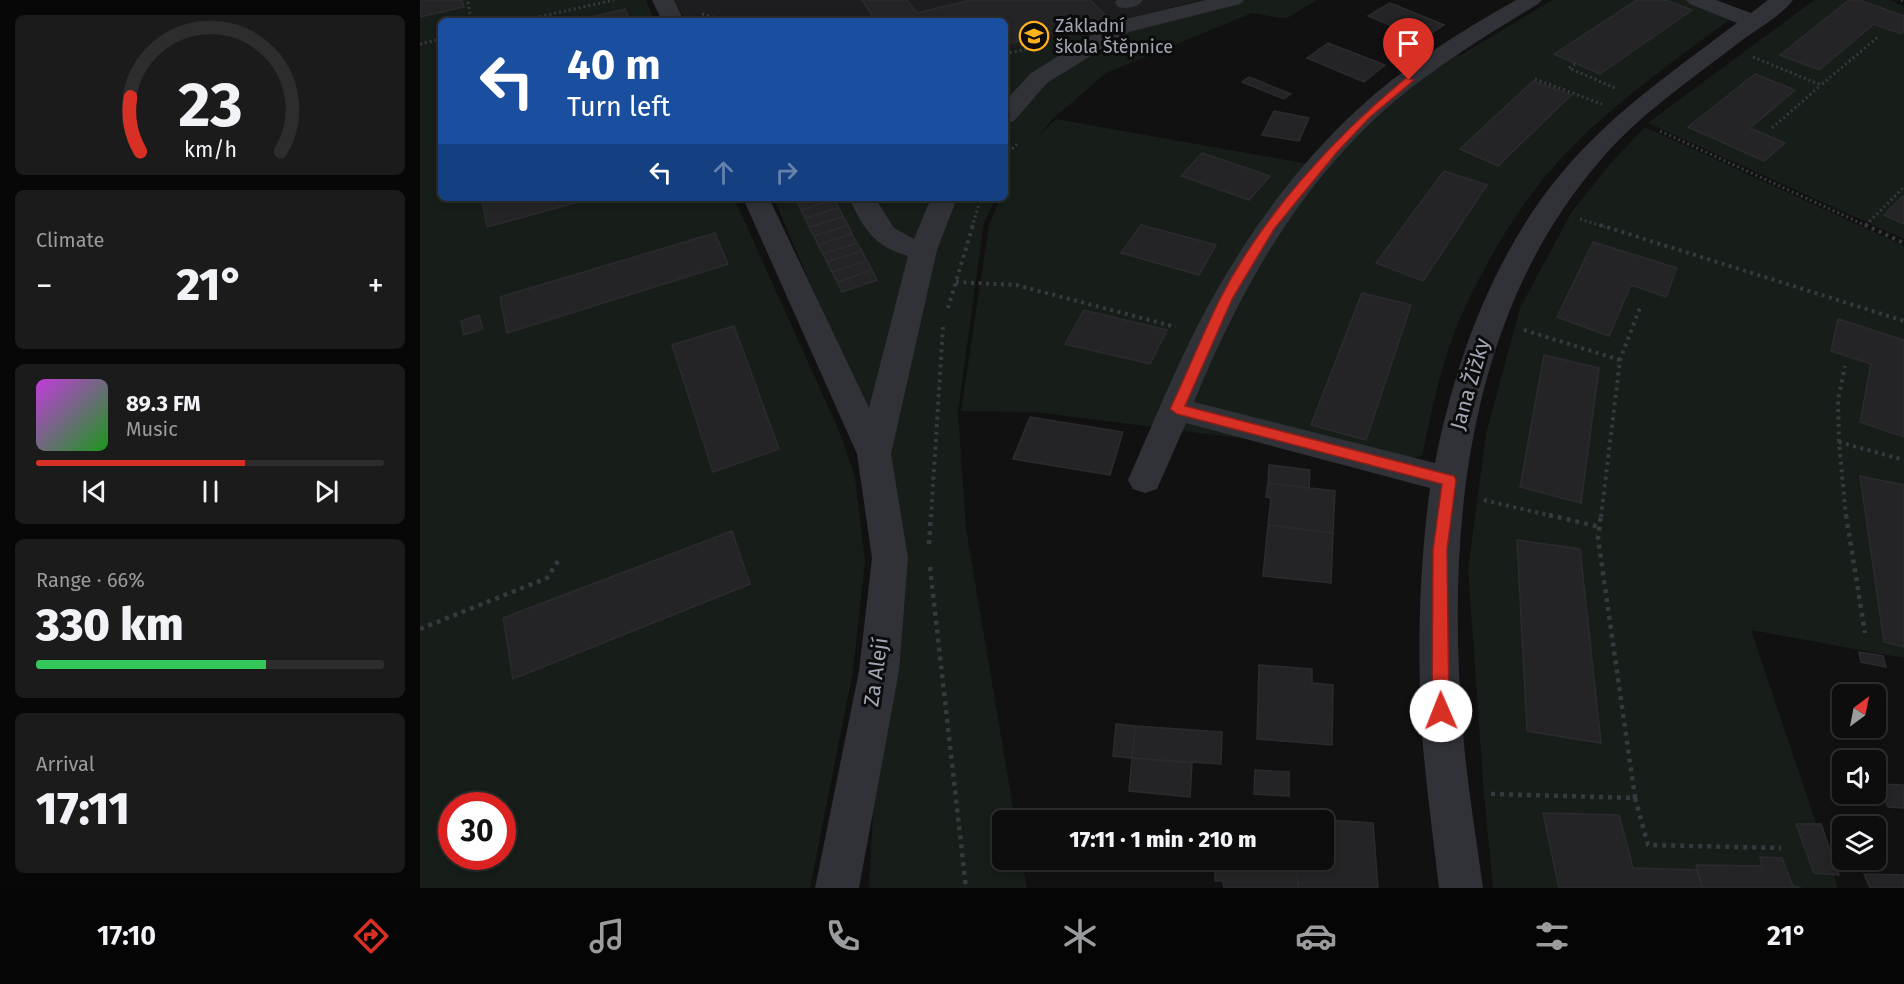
<!DOCTYPE html>
<html lang="en">
<head>
<meta charset="utf-8">
<style>
	body { margin:0; font-family:"Fira Sans",sans-serif; background:#1b1b1c; color:#f1f3f6; height:100vh; display:flex; flex-direction:column; font-size:22px; white-space:nowrap }
	* { box-sizing:border-box; margin:0 }
	p { font-size:20px; color:#9a9c9e }
	.icon { flex:none; width:33px; height:33px; fill:none; stroke:currentColor; stroke-width:2; stroke-linecap:round; stroke-linejoin:round }
	.map { position:relative; flex:1; overflow:hidden }
	.sheet { display:flex; flex-direction:column; gap:15px; padding:15px; background:#070708; width:420px }
	.sheet>* { flex:none }
	.top-card { position:absolute; left:18px; top:18px; width:570px; height:183px; border-radius:9px; box-shadow:0 3px 9px #0003,0 0 0 2px #2d2d2e; background:#1a4fa0; color:#fff; overflow:hidden }
	.needle { width:39px; rotate:32deg }
	.buttons { position:absolute; left:1412px; top:684px; display:grid; gap:12px }
	.buttons a { display:grid; place-items:center; width:54px; height:54px; border-radius:9px; background:#0d0d0e; box-shadow:0 3px 9px #0003,0 0 0 2px #2d2d2e; font-size:30px }
	.speed { position:absolute; left:18px; top:792px; display:flex; gap:12px; font-size:30px; font-weight:700; text-align:center }
	.speed>* { display:grid; place-content:center; width:78px; height:78px; border-radius:50%; background:#0d0d0e; box-shadow:0 3px 9px #0003,0 0 0 2px #2d2d2e; line-height:1 }
	.speed .limit { border:9px solid #d22; background:#fff; color:#111 }
	.pin { position:absolute; display:grid; place-items:center; width:51px; height:51px; color:#fff; margin:-62px -26px; border-radius:50% 50% 50% 0; rotate:-45deg; box-shadow:0 0 6px #0007 }
	.pin .icon { rotate:45deg }
	.me { position:absolute; width:66px; margin:-33px; rotate:359deg; stroke-linejoin:round; filter:drop-shadow(0 0 4px #0008) }
	.turn { display:flex; align-items:center; gap:21px; height:126px; padding:0 30px; font-size:27px }
	.turn .icon { width:78px; height:78px; stroke-width:2.5 }
	.turn b { display:block; font-size:42px; line-height:51px }
	.lanes { display:flex; align-items:center; height:57px; padding:0 30px; background:#0003; justify-content:center; gap:30px; direction:ltr }
	.lanes .off { opacity:.35 }
	.big { font-size:45px; font-weight:800; line-height:1.1 }
	.sheet .widget { flex:1; display:flex; flex-direction:column; justify-content:center; gap:9px; min-width:0; padding:0 21px; border-radius:9px; background:#1b1b1c }
	.sheet .dial { align-items:center; gap:0 }
	.dial svg { height:156px; overflow:visible; fill:none; stroke:#2d2d2e; stroke-width:7; stroke-linecap:round; text-anchor:middle }
	.dial text { fill:#f1f3f6; stroke:none }
	.song { display:flex; align-items:center; gap:18px }
	.cover { width:72px; height:72px; border-radius:9px; background:linear-gradient(135deg,hsl(290 70% 55%),hsl(120 70% 35%)) }
	.played { height:6px; border-radius:3px; background:linear-gradient(90deg,#d93025 60%,#2d2d2e 60%) }
	.keys { display:flex; justify-content:space-around; direction:ltr }
	.heat { display:flex; justify-content:space-between; align-items:center; font-size:33px; direction:ltr }
	.charge { height:9px; border-radius:4px; background:linear-gradient(90deg,#34c759 66%,#2d2d2e 0) }
	.trip { position:absolute; left:572px; top:810px; width:342px; height:60px; border-radius:9px; background:#0d0d0e; box-shadow:0 3px 9px #0003,0 0 0 2px #2d2d2e; font-weight:800; line-height:60px; text-align:center }
	.menu { display:flex; height:96px; justify-content:space-around; align-items:center; background:#050506; color:#9a9c9e }
	.menu .icon { width:42px; height:42px }
	.menu .on { color:#d93025 }
	.menu b { font-size:27px; color:#f1f3f6 }
	main { display:flex; flex:1; min-height:0 }
	.map>svg:first-child { display:block }
	.built { fill:#1d1d1f }
	.green { fill:#171d18; fill-rule:evenodd }
	.building { fill:#242426; stroke:#2b2b2f; stroke-width:1.5 }
	.lines { fill:none; stroke-linecap:round; stroke-linejoin:round }
	.path-far2 { stroke:#37393f; stroke-width:3; stroke-dasharray:2 3; stroke-linecap:butt }
	.path-far1 { stroke:#37393f; stroke-width:4; stroke-dasharray:3 4.5; stroke-linecap:butt }
	.path { stroke:#37393f; stroke-width:4.5; stroke-dasharray:4 5; stroke-linecap:butt }
	.minor { fill:#313238; fill-rule:evenodd }
	.route { fill:#d93025; stroke:#8d1f18; stroke-width:1.5 }
	.labels { text-anchor:middle; dominant-baseline:central; stroke-width:6; stroke-linejoin:round; paint-order:stroke }
	.far-poi-label { font-size:18px; fill:#a1a7b4; stroke:#0c0c0d; text-anchor:start }
	.street-label { font-size:21px; fill:#a1a7b4; stroke:#0c0c0d }
</style>
</head>
<body>
<main>
<section class="sheet">
<div class="widget dial"><svg viewBox="0 0 100 80">
<path d="M14 69A42 42 0 1 1 86 69"/>
<path d="M14 69A42 42 0 0 1 9 41" stroke="#d93025"/>
<text x="50" y="56" font-size="32" font-weight="700">23</text>
<text x="50" y="72" font-size="11">km/h</text>
</svg></div>
<div class="widget"><p>Climate</p>
<div class="heat"><a>−</a><b class="big">21°</b><a>+</a></div>
</div>
<div class="widget">
<div class="song"><i class="cover"></i><div><b>89.3 FM</b><p>Music</p></div></div>
<div class="played"></div>
<div class="keys"><svg class="icon" aria-label="previous" viewBox="0 0 24 24"><path d="M18 5L8 12l10 7zM5 5v14"/></svg><svg class="icon" aria-label="pause" viewBox="0 0 24 24"><path d="M8 5v14M16 5v14"/></svg><svg class="icon" aria-label="next" viewBox="0 0 24 24"><path d="M6 5l10 7-10 7zM19 5v14"/></svg></div>
</div>
<div class="widget"><p>Range · 66%</p><b class="big">330 km</b><div class="charge"></div></div>
<div class="widget"><p>Arrival</p><b class="big">17:11</b></div>
</section>
<div class="map">
<svg width="1484" height="888" viewBox="0 0 1484 888">
	<rect width="100%" height="100%" fill="#111112"/>
	<path class="built" d="M 254,0 L 780,0 L 585,51 L 585,21 L 265,21 Z"/>
	<path class="green" d="M 0,0 L 226,0 L 235,21 L 21,21 L 21,198 L 314,198 L 420,433 L 435,477 L 445,561 L 433,671 L 390,888 L 0,888 ZM 32,806 L 82,806 L 82,856 L 32,856 Z
		M 780,0 L 897,0 L 869,17 L 860,18 L 832,13 L 686,73 L 635,117 L 614,140 L 636,119 L 883,163 L 903,171 L 949,121 L 1033,54 L 1041,55 L 1132,0 L 1268,0 L 1305,15 L 1309,20 C 1254,61 1198,100 1150,149 C 1104,196 1068,257 1041,316 C 1022,359 1012,409 1002,456 L 983,459 L 615,412 L 541,411 L 569,225 L 580,198 L 585,198 L 585,185 L 591,169 L 585,180 L 585,51 Z
		M 1394,0 L 1469,0 L 1484,6 L 1484,239 L 1228,123 Z
		M 1225,127 L 1484,246 L 1484,658 L 1331,630 L 1418,888 L 1073,888 L 1064,795 L 1048,569 L 1066,434 L 1100,308 L 1151,213 L 1189,165 Z
		M 354,198 L 576,198 L 564,223 L 538,411 L 546,528 L 595,820 L 582,820 L 582,860 L 602,860 L 607,888 L 449,888 L 471,476 Z"/>
	<path class="building" d="M 0,0 L 42,0 L 44,7 L 0,17 Z
		M 442,0 L 487,0 L 497,13 L 551,0 L 670,0 L 688,18 L 585,45 L 585,21 L 456,21 Z
		M 1217,0 L 1245,0 L 1272,10 L 1180,74 L 1134,54 Z
		M 1429,0 L 1439,0 L 1484,16 L 1484,31 L 1481,34 L 1454,24 L 1399,70 L 1360,55 Z
		M 970,3 L 1024,25 L 1002,39 L 948,16 Z
		M 205,9 L 210,21 L 153,21 Z
		M 908,43 L 965,65 L 944,82 L 887,58 Z
		M 1335,74 L 1375,90 L 1330,128 L 1365,143 L 1344,161 L 1268,127 Z
		M 829,77 L 871,94 L 864,99 L 822,82 Z
		M 1113,81 L 1151,95 L 1078,166 L 1040,149 Z
		M 854,111 L 889,118 L 879,141 L 842,135 Z
		M 782,153 L 850,176 L 829,200 L 761,176 Z
		M 1024,171 L 1067,185 L 1003,281 L 956,263 Z
		M 1483,196 L 1484,196 L 1484,224 L 1464,215 Z
		M 62,198 L 173,198 L 67,227 Z
		M 389,198 L 413,198 L 414,200 L 381,210 L 377,202 Z
		M 414,200 L 419,208 L 385,218 L 381,210 Z
		M 419,208 L 423,217 L 389,227 L 385,218 Z
		M 423,217 L 428,225 L 394,236 L 389,227 Z
		M 428,225 L 432,234 L 398,245 L 394,236 Z
		M 721,225 L 796,245 L 779,275 L 701,253 Z
		M 295,233 L 308,264 L 87,333 L 80,297 Z
		M 432,234 L 437,243 L 403,254 L 398,245 Z
		M 1173,242 L 1257,268 L 1246,297 L 1211,285 L 1189,336 L 1137,317 Z
		M 437,243 L 442,251 L 407,262 L 403,254 Z
		M 442,251 L 447,261 L 412,272 L 407,262 Z
		M 447,261 L 452,270 L 417,282 L 412,272 Z
		M 452,270 L 457,280 L 422,292 L 417,282 Z
		M 942,293 L 991,305 L 946,440 L 891,425 Z
		M 664,310 L 747,330 L 730,364 L 645,344 Z
		M 59,315 L 63,329 L 44,335 L 41,321 Z
		M 1418,319 L 1484,340 L 1484,437 L 1440,422 L 1451,364 L 1411,351 Z
		M 314,326 L 359,449 L 293,472 L 252,345 Z
		M 1124,355 L 1179,368 L 1161,503 L 1100,487 Z
		M 610,417 L 703,432 L 690,475 L 593,459 Z
		M 849,465 L 890,470 L 889,488 L 848,483 Z
		M 1440,476 L 1484,485 L 1484,647 L 1464,642 Z
		M 848,483 L 915,491 L 913,533 L 848,525 L 851,498 L 846,497 Z
		M 848,525 L 913,533 L 911,583 L 843,576 Z
		M 312,531 L 330,584 L 93,679 L 83,618 Z
		M 1097,540 L 1160,549 L 1181,743 L 1107,731 Z
		M 1439,652 L 1463,656 L 1466,667 L 1441,662 Z
		M 839,665 L 892,669 L 892,683 L 913,685 L 912,745 L 837,739 Z
		M 696,724 L 715,726 L 712,758 L 693,756 Z
		M 715,726 L 802,732 L 801,764 L 712,758 Z
		M 712,758 L 772,763 L 770,797 L 709,791 Z
		M 835,770 L 869,772 L 869,796 L 834,794 Z
		M 1459,784 L 1484,785 L 1484,808 L 1468,807 Z
		M 1123,813 L 1199,815 L 1213,868 L 1277,870 L 1282,888 L 1139,888 Z
		M 909,820 L 953,823 L 958,888 L 878,888 L 877,860 L 903,860 L 903,844 L 910,844 Z
		M 1376,824 L 1401,824 L 1419,875 L 1394,873 Z
		M 1340,857 L 1362,858 L 1373,886 L 1381,888 L 1283,888 L 1276,865 L 1342,866 Z
		M 795,860 L 877,860 L 878,888 L 804,888 L 803,881 L 795,881 Z
		M 1444,874 L 1484,875 L 1484,888 L 1450,888 Z"/>
	<g class="lines">
		<path class="path-far2" d="M 1481,0 L 1484,1
			M 48,2 L 51,21
			M 282,14 L 306,21
			M 100,21 L 194,0
			M 0,44 L 21,39
			M 585,54 L 607,49
			M 1333,57 L 1401,85 L 1458,37
			M 1155,64 L 1149,68 L 1197,89
			M 1115,79 L 1182,104
			M 1352,128 L 1401,85
			M 1240,131 L 1449,227
			M 585,156 L 599,142
			M 1160,219 L 1185,227
			M 1446,225 L 1482,189 L 1484,190
			M 552,227 L 561,198"/>
		<path class="path-far1" d="M 1180,225 L 1484,321
			M 1445,225 L 1484,243
			M 536,282 L 596,285 L 756,327
			M 528,308 L 553,225
			M 1104,330 L 1200,360
			M 1419,442 L 1418,400 L 1425,366
			M 1064,500 L 1136,517
			M 511,517 L 523,327
			M 1181,517 L 1200,360 L 1221,305
			M 1426,517 L 1419,442 L 1484,460"/>
		<path class="path" d="M 1129,515 L 1180,527
			M 1426,515 L 1445,633
			M 509,544 L 511,515
			M 510,567 L 546,888
			M 0,629 L 127,578 L 138,561
			M 1071,794 L 1215,798 L 1178,538 L 1181,515
			M 1215,798 L 1228,845 L 1361,848"/>
		<path class="minor" d="M 232,0 L 254,0 L 264,21 L 242,21 Z
			M 697,0 L 723,0 C 717,8 707,9 698,7 L 695,2 Z
			M 786,0 L 824,0 L 820,4 L 709,32 L 627,83 L 594,121 L 585,123 L 585,101 L 611,73 L 693,22 Z
			M 1096,0 L 1122,0 L 1118,4 C 1069,34 1019,64 975,101 C 881,181 820,289 774,402 L 1015,463 C 1038,345 1085,225 1172,140 C 1216,96 1268,60 1317,23 L 1270,4 L 1266,0 L 1296,0 L 1331,13 L 1348,0 L 1373,0 C 1361,16 1337,29 1321,41 C 1272,79 1218,115 1178,163 C 1045,319 1026,535 1043,732 C 1047,784 1056,836 1063,888 L 1019,888 C 1013,837 1006,785 1002,734 C 997,652 999,570 1010,488 L 766,423 L 737,489 L 725,493 L 713,489 L 708,480 C 732,426 754,371 781,319 C 826,234 883,155 956,93 C 999,57 1047,28 1096,0 Z
			M 323,198 L 349,198 L 449,408 L 488,256 C 453,246 444,229 429,198 L 455,198 L 474,228 L 494,239 L 511,198 L 537,198 L 517,250 L 471,454 L 488,558 L 479,671 L 439,888 L 395,888 L 439,671 L 452,558 L 437,454 Z"/>
	</g>
	<path class="route" d="M 986,78 L 994,80 L 950,117 L 917,152 L 854,229 L 812,299 L 765,406 L 1034,476 L 1036,480 L 1027,550 L 1029,711 L 1027,717 L 1021,719 L 1015,717 L 1012,711 L 1013,550 L 1022,484 L 757,414 L 750,409 C 767,373 782,336 799,301 C 841,217 914,137 986,78 Z"/>
	<defs>
		<g id="school-ring" transform="scale(1.5)"><circle r="9.5" fill="#0c0c0d" stroke="#feb11e" stroke-width="1.5"/><path d="M0-5L7-2L0 1L-7-2ZM-4 1L0 2.5L4 1V4Q0 6-4 4Z" fill="#feb11e"/></g>
	</defs>
	<g fill-rule="evenodd">
		<use href="#school-ring" x="614" y="36"/>
	</g>
	<g class="labels">
		<g class="far-poi-label">
			<text x="635" y="26">Základní<tspan x="635" dy="21">škola Štěpnice</tspan></text>
		</g>
		<g class="street-label">
			<text transform="translate(1050 384) rotate(-74)">Jana Žižky</text>
			<text transform="translate(456 672) rotate(-82)">Za Alejí</text>
		</g>
	</g>
</svg>
<div class="buttons">
<a><svg class="needle" viewBox="-14 -14 28 28"><path d="M0-13l5 13h-10z" fill="#e53935"/><path d="M0 13l5-13h-10z" fill="#9a9c9e"/></svg></a>
<a><svg class="icon" aria-label="sound" viewBox="0 0 24 24"><path d="M4 9h4l5-4v14l-5-4H4zM17 9q2 3 0 6"/></svg></a>
<a><svg class="icon" aria-label="layers" viewBox="0 0 24 24"><path d="M12 4l9 5-9 5-9-5zM3 14l9 5 9-5"/></svg></a>
</div>
<div class="speed"><div class="limit">30</div></div>
<div class="pin" style="left:989px;top:80px;background:#d93025"><svg class="icon" aria-label="arrive" viewBox="0 0 24 24"><path d="M6 21V4h12l-3 4 3 4H6"/></svg></div>
<svg class="me" style="left:1021px;top:711px" viewBox="-20 -20 40 40"><circle r="19" fill="#fff"/><path d="M0-13L10 11 0 6-10 11z" fill="#d93025"/></svg>
<div class="trip">17:11 · 1 min · 210 m</div>
<div class="top-card">
<div class="turn"><svg class="icon" aria-label="left" viewBox="0 0 24 24"><path d="M17 20v-9H6M10 6l-5 5 5 5"/></svg><div><b>40 m</b>Turn left</div></div>
<div class="lanes"><svg class="icon" aria-label="left" viewBox="0 0 24 24"><path d="M17 20v-9H6M10 6l-5 5 5 5"/></svg><svg class="icon off" aria-label="ahead" viewBox="0 0 24 24"><path d="M12 20V5M6 11l6-6 6 6"/></svg><svg class="icon off" aria-label="right" viewBox="0 0 24 24"><path d="M7 20v-9h11M14 6l5 5-5 5"/></svg></div>
</div>
</div>
</main>
<nav class="menu">
<b>17:10</b>
<svg class="icon on" aria-label="directions" viewBox="0 0 24 24"><path d="M12 3l9 9-9 9-9-9zM9 14v-3h6M13 9l2 2-2 2"/></svg>
<svg class="icon" aria-label="music" viewBox="0 0 24 24"><path d="M9 18V5l10-2v13"/><circle cx="6" cy="18" r="3"/><circle cx="16" cy="16" r="3"/></svg>
<svg class="icon" aria-label="phone" viewBox="0 0 24 24"><path d="M5 4h4l2 5-3 2q2 4 5 5l2-3 5 2v4C11 20 4 13 5 4z"/></svg>
<svg class="icon" aria-label="climate" viewBox="0 0 24 24"><path d="M12 3v18M4 7l16 10M4 17L20 7"/></svg>
<svg class="icon" aria-label="car" viewBox="0 0 24 24"><path d="M5 17H2v-5l4-1 3-4h7l3 4 3 1v5h-3M9 17h6M6 11h13"/><circle cx="7" cy="17" r="2"/><circle cx="17" cy="17" r="2"/></svg>
<svg class="icon" aria-label="filters" viewBox="0 0 24 24"><path d="M4 7h16M4 17h16"/><circle cx="9" cy="7" r="2"/><circle cx="15" cy="17" r="2"/></svg>
<b>21°</b>
</nav>
</body>
</html>
